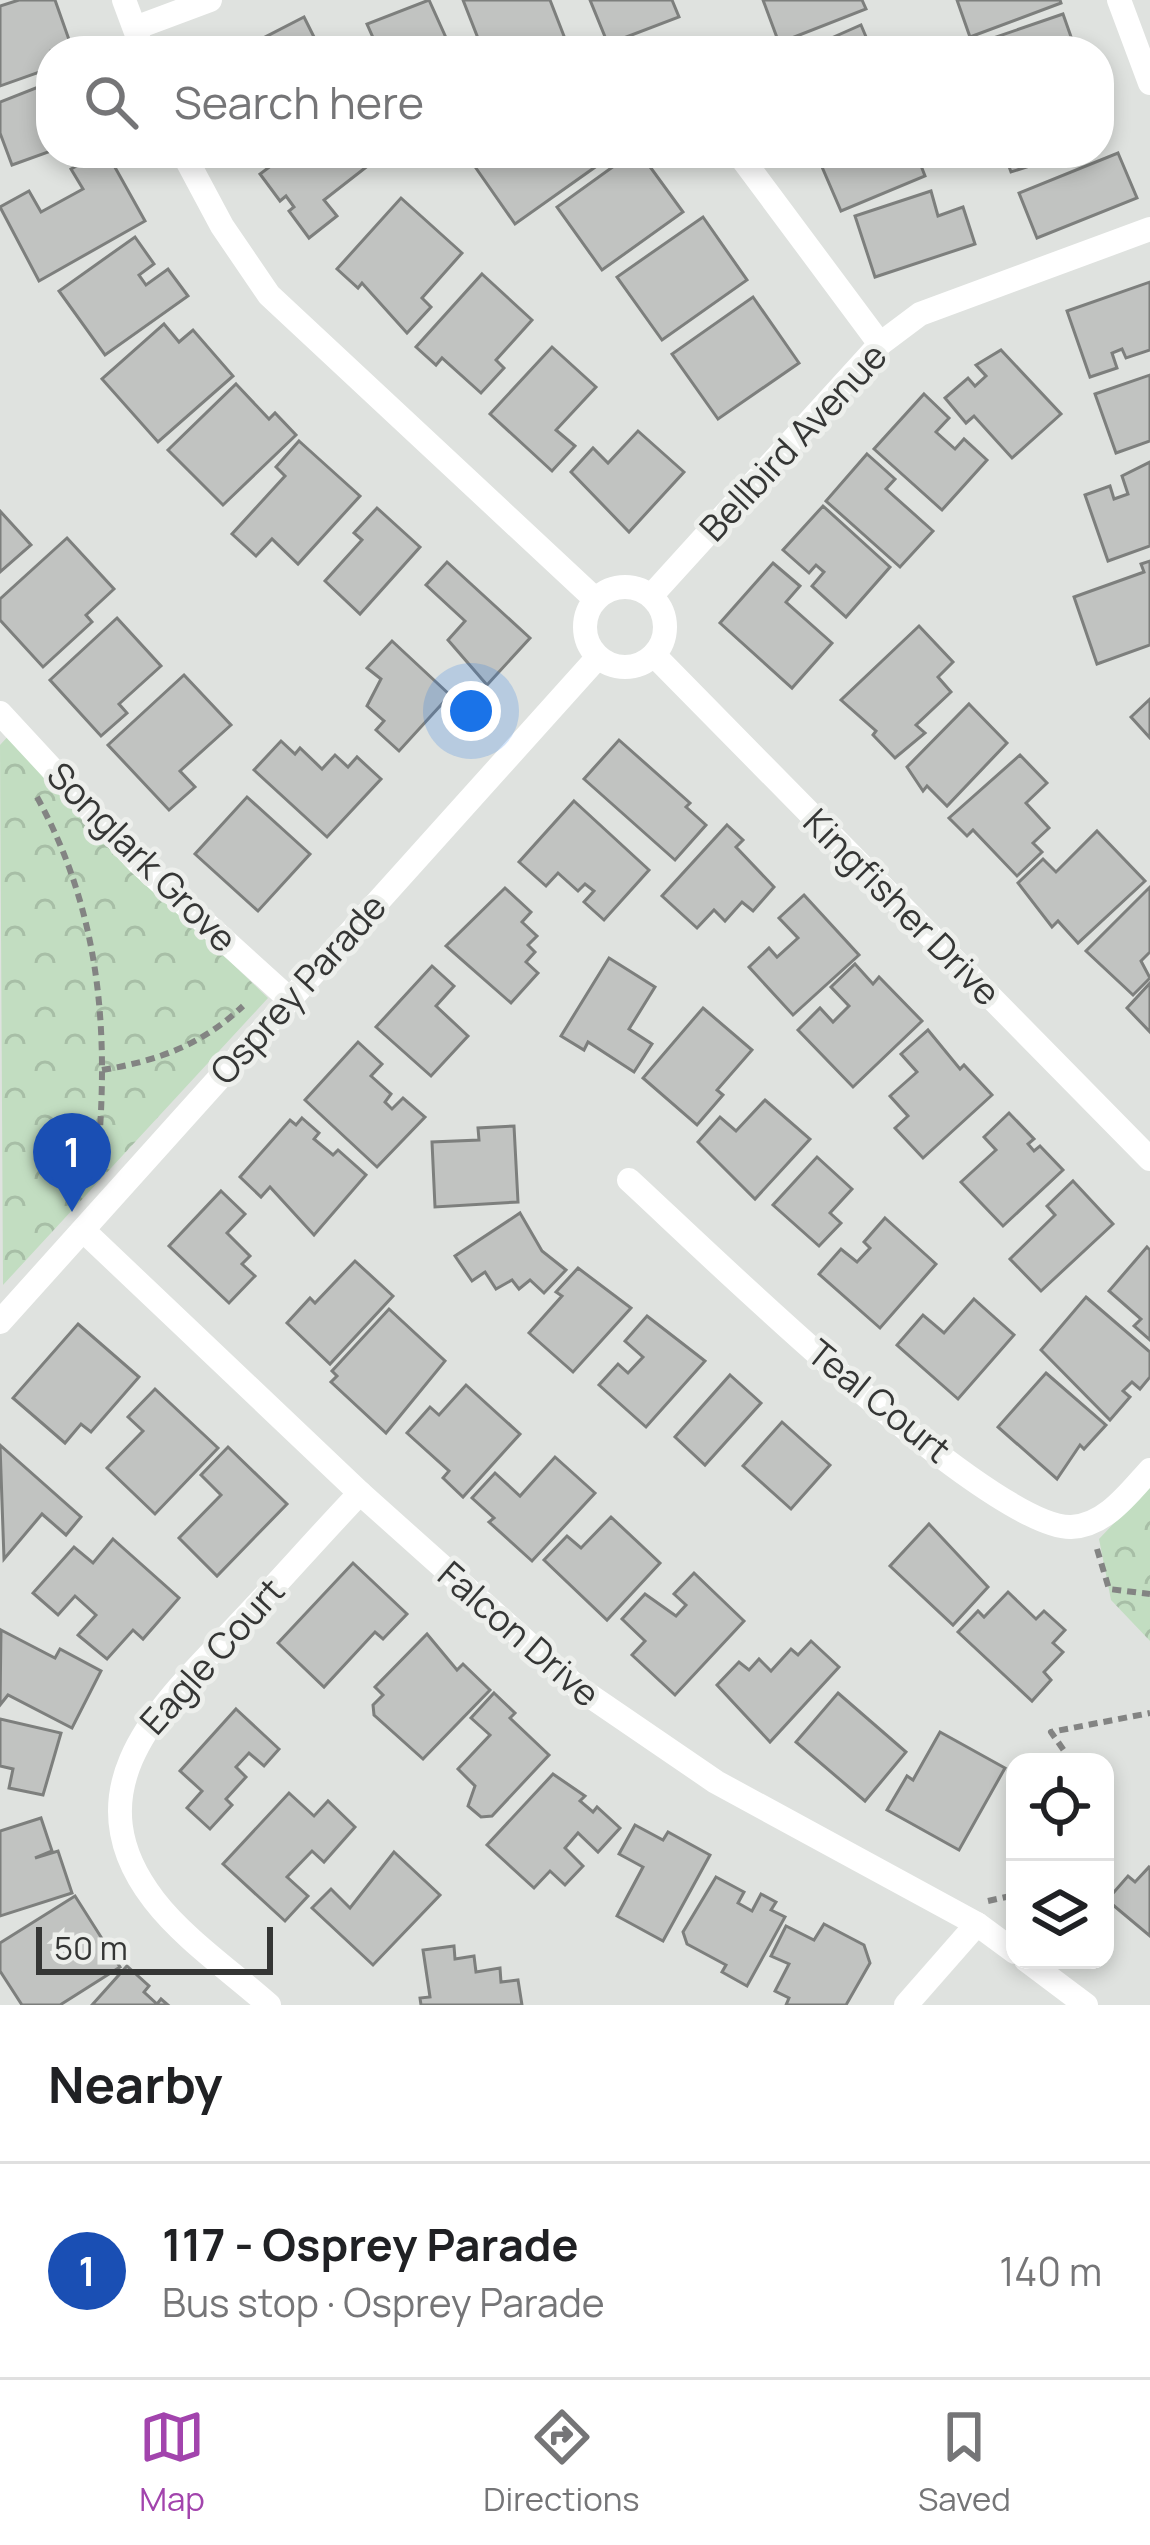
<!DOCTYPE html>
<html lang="en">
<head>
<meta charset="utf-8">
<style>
	:root { --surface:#fff; --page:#f6f6f6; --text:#202124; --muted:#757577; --line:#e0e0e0; --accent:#a244ad }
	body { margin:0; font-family:Manrope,sans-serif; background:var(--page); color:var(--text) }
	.controls { position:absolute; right:36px; bottom:36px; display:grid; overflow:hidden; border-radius:24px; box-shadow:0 6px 18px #0003 }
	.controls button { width:108px; height:108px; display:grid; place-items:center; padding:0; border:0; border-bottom:3px solid var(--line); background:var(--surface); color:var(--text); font:60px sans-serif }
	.scale { position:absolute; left:36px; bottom:30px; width:237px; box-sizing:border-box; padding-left:12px; border:6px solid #353635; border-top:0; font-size:33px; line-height:42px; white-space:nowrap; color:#353635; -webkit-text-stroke:9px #edefec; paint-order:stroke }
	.you { position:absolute; left:471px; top:711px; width:42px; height:42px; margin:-30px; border:9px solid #fff; border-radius:50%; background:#1a73e8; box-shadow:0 0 0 18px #1a73e833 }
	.badge { display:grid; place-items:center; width:78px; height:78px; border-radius:50%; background:var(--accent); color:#fff; font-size:39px; font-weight:700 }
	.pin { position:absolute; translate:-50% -99px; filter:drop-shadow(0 3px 6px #0008) }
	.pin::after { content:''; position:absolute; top:63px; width:42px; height:36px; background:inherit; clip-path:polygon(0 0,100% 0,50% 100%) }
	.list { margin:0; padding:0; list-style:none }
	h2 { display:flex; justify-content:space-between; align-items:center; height:156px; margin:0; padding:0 48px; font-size:51px }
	h2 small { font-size:39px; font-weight:400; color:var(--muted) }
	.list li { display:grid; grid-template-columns:78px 1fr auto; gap:36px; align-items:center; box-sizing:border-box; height:216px; padding:0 48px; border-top:3px solid var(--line) }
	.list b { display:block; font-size:45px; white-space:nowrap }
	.list p { margin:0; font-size:39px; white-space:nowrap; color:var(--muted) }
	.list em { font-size:39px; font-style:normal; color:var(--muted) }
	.icon { flex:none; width:66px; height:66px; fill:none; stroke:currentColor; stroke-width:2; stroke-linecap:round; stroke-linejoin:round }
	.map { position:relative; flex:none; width:1150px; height:2005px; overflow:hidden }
	.search { position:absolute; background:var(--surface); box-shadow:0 6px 18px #0003; left:36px; right:36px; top:36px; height:132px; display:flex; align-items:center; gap:30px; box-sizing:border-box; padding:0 42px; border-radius:48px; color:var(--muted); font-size:45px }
	.sheet { height:372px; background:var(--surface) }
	nav { display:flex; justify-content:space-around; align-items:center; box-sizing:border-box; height:168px; border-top:3px solid var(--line); background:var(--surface); font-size:33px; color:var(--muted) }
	nav a { display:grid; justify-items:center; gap:6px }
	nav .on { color:var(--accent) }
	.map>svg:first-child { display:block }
</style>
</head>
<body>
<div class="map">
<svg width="1150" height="2005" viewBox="0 0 1150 2005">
	<defs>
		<pattern id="park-crowns" width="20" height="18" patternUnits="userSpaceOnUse" patternTransform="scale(3)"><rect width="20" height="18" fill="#c2ddc1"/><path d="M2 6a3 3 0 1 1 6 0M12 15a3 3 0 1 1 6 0" fill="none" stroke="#a7bea6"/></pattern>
	</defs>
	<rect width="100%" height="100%" fill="#dfe2df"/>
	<g fill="url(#park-crowns)">
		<path d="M12,732L135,870L268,998L3,1285L0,745Z"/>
		<path d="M1150,1485V1641L1111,1600L1099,1539Z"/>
	</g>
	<g fill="#c1c3c1" stroke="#7d7f7d" stroke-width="3">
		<path d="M19,0H55L73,51H51V68L0,86V6Z"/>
		<path d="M429,0L452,51H379L367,24Z"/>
		<path d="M463,0H550L569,49L483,51Z"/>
		<path d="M590,0H672L679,17L608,44Z"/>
		<path d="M763,0H862L866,9L779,43Z"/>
		<path d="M957,0H1060L1061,3L970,37Z"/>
		<path d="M1063,14L1076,51H968L967,47Z"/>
		<path d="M304,17L321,51H238Z"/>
		<path d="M861,25L872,51H802Z"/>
		<path d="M51,82V151L12,165L0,133V102Z"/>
		<path d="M101,153H107L145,221L39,281L0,207L29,191L41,212L83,189L71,169Z"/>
		<path d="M288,153H367L374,161L324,200L337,216L309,238L289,211L294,207L286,196L280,201L260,174Z"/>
		<path d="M483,153H590L598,165L515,224L471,161Z"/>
		<path d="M632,153H640L683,212L602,270L557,207Z"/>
		<path d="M816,153H916L925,176L841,211Z"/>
		<path d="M1004,153H1070L1011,172Z"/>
		<path d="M1118,153L1137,198L1037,238L1019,193Z"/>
		<path d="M931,191L938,216L963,207L975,244L875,277L855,216Z"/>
		<path d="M401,198L462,253L422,298L431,307L407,333L362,283L358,288L337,269Z"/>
		<path d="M703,217L747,280L662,340L617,277Z"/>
		<path d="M135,237L154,264L139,275L146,285L168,269L188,296L105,355L59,291Z"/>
		<path d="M482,274L532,320L496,360L504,368L481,393L442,358L436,365L416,347Z"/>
		<path d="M1150,282V350L1126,358L1122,349L1112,353L1117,368L1090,377L1067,311Z"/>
		<path d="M753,297L799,363L718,419L672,354Z"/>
		<path d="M164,324L179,342L193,330L233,376L158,442L102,379Z"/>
		<path d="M552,347L596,387L556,430L575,446L552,471L490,414Z"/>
		<path d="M1001,350L1061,414L1012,458L974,416L966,423L945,398L968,378L975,386L986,376L976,365Z"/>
		<path d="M1150,375V441L1116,453L1095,394Z"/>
		<path d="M236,384L269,419L275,413L296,435L223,505L168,450Z"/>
		<path d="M924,394L949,418L936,432L955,449L964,439L987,460L942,510L874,449Z"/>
		<path d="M638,431L684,472L629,532L571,472L593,448L608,463Z"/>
		<path d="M299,441L360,496L298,564L272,539L256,556L232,534L285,476L276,467Z"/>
		<path d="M867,454L895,479L886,489L933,531L900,567L826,501Z"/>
		<path d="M1150,462V546L1108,561L1085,495L1110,486L1114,499L1128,494L1122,476Z"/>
		<path d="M823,506L890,567L846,617L812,586L824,572L816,565L809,573L783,550Z"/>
		<path d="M377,508L420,547L360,614L325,581L362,540L354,533Z"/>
		<path d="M0,511L31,545L0,572Z"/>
		<path d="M67,538L114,589L86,615L92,622L43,667L0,620V599Z"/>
		<path d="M1150,561V645L1097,664L1074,597L1144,572L1141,564Z"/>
		<path d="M447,562L530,638L487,685L448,640L465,621L426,585Z"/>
		<path d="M773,563L800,586L786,602L832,643L792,688L720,623Z"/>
		<path d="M117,618L161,666L119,704L127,713L101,736L50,680Z"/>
		<path d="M919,626L953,662L938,677L951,692L916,725L925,733L895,758L873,735L876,731L841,700Z"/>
		<path d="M392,641L450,695L399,751L376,730L384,721L367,706L381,679L367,668Z"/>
		<path d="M184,675L231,725L180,771L195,787L169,810L108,745Z"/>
		<path d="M1150,699V738L1131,717Z"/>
		<path d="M969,704L1007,743L947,806L927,786L923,791L907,767Z"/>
		<path d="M619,740L690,803L686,807L706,825L675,860L584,779Z"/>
		<path d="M281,741L295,754L300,748L322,769L335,755L348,767L357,757L381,779L327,837L254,770Z"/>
		<path d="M1020,755L1047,783L1026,803L1049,828L1033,843L1042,852L1017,876L973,830L967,836L949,818Z"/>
		<path d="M247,797L310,854L258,911L195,854Z"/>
		<path d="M574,801L649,870L604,920L584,902L594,891L585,884L578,891L558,873L546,886L519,862Z"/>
		<path d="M727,825L743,840L736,847L774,887L753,911L742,902L725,921L714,910L697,928L662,896Z"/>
		<path d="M1097,831L1145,881L1078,943L1058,921L1052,927L1018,883L1043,859L1056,872Z"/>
		<path d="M1150,887V952L1141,961L1150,978L1133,995L1086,951Z"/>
		<path d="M505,888L531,912L522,922L537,936L528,945L535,952L526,962L538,973L511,1003L446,946Z"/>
		<path d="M804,895L859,955L793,1015L749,967L769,948L777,957L798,938L779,918Z"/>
		<path d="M609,958L655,987L629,1029L652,1044L634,1072L588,1042L584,1050L561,1036Z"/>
		<path d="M855,964L873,984L879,977L922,1021L853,1087L798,1030L820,1008L833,1022L849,1006L831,987Z"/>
		<path d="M432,966L454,986L436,1006L468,1036L431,1076L376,1027Z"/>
		<path d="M1150,983V1032L1127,1008Z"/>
		<path d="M703,1008L752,1050L717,1090L723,1095L697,1125L643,1078Z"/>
		<path d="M928,1030L960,1069L964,1065L992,1095L923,1158L895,1128L908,1116L890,1096L917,1072L901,1054Z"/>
		<path d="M358,1042L382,1064L371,1076L391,1094L385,1102L392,1109L403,1098L425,1117L377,1167L305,1100Z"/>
		<path d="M765,1100L810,1139L755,1199L698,1142L720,1117L736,1131Z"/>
		<path d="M1009,1113L1034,1139L1028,1144L1034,1151L1040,1146L1063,1170L1003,1226L961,1182L996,1150L984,1137Z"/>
		<path d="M302,1118L319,1133L314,1139L333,1155L338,1150L366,1175L314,1235L270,1187L261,1197L240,1177L290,1120L296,1125Z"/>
		<path d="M514,1126L518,1202L435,1207L432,1142L479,1140L478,1128Z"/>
		<path d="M817,1157L852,1189L830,1213L841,1223L819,1246L773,1205Z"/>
		<path d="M1073,1181L1113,1224L1041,1291L1010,1259L1055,1215L1047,1206Z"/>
		<path d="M221,1191L245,1214L227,1233L250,1256L242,1264L255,1276L229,1303L169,1246Z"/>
		<path d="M520,1213L542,1251L566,1270L544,1293L530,1280L519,1289L512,1280L496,1289L485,1272L472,1281L455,1256Z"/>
		<path d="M885,1218L936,1264L880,1328L819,1274L841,1249L857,1262L870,1248L864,1242Z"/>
		<path d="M1147,1247L1150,1250V1340L1134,1326L1141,1319L1109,1291Z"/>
		<path d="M355,1261L393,1296L330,1364L287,1323L310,1298L315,1303Z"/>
		<path d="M578,1268L631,1308L573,1372L529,1333L562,1296L556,1292Z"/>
		<path d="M1086,1297L1150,1352V1377L1140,1389L1132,1382L1123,1391L1130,1397L1110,1420L1041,1350Z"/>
		<path d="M974,1299L1014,1335L958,1399L897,1345L923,1315L944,1333Z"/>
		<path d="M389,1309L445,1361L386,1433L331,1382L337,1376L332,1371Z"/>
		<path d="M647,1316L705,1361L646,1427L599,1385L618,1364L628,1373L643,1357L625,1341Z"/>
		<path d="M78,1324L139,1377L91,1432L81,1424L65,1443L13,1398Z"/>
		<path d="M1046,1373L1106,1425L1084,1449L1080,1445L1057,1479L998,1427Z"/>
		<path d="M730,1375L761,1403L705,1465L675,1437Z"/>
		<path d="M466,1385L520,1434L463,1497L443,1478L449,1471L407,1433L430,1407L439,1415Z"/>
		<path d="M155,1389L218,1448L155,1514L107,1468L143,1431L128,1417Z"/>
		<path d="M782,1422L830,1465L791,1509L743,1466Z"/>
		<path d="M0,1445L81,1517L66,1535L42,1514L4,1559Z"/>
		<path d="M228,1447L287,1504L217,1576L179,1538L221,1495L201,1475Z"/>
		<path d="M555,1457L595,1493L532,1561L489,1522L494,1518L472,1498L495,1473L520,1496Z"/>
		<path d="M611,1517L660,1563L607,1620L544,1560L567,1536L581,1548Z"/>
		<path d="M929,1524L988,1587L953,1625L890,1566Z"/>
		<path d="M113,1539L179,1598L143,1639L133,1630L107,1659L78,1635L96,1615L75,1596L58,1615L33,1593L74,1547L93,1563Z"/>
		<path d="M353,1563L407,1614L383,1639L375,1632L324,1687L278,1643Z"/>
		<path d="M694,1573L744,1621L675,1695L632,1655L645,1641L622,1619L645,1594L676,1616L686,1605L674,1594Z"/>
		<path d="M1008,1592L1036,1619L1044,1611L1065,1630L1053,1643L1063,1652L1044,1672L1051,1680L1032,1701L958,1632L978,1611L984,1617Z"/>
		<path d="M1,1630L55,1658L60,1649L101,1671L72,1728L8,1695L0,1705Z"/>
		<path d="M427,1634L457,1670L463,1664L490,1690L423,1759L374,1715L373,1705L383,1695L375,1687Z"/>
		<path d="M811,1641L839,1667L770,1742L717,1685L739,1662L749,1670L759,1659L771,1671L791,1649L798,1655Z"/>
		<path d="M494,1693L515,1713L510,1718L549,1755L492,1816L481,1817L468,1806L475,1786L458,1769L490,1735L471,1718Z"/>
		<path d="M838,1693L906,1752L865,1801L796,1742Z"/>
		<path d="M236,1709L279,1749L264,1766L249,1753L236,1767L246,1777L226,1799L232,1805L210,1829L187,1808L202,1791L180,1771Z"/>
		<path d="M0,1719L61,1733L43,1795L9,1788L13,1769L0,1766Z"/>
		<path d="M940,1732L1005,1768L959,1850L887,1810L907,1776L913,1780Z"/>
		<path d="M553,1774L585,1796L580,1801L593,1812L597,1807L620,1828L598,1852L578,1833L565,1848L583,1866L565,1885L550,1871L534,1888L487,1845Z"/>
		<path d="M289,1793L314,1816L328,1801L355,1827L324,1862L312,1851L287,1877L308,1896L285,1921L223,1864Z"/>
		<path d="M41,1818L52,1851L35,1858L58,1851L72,1893L0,1916V1831Z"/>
		<path d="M635,1825L663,1840L668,1832L710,1855L663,1941L617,1916L643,1867L619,1854Z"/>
		<path d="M394,1852L440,1895L373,1965L312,1908L331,1889L350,1908Z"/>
		<path d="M1149,1867L1150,1868V1936L1107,1900L1128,1876L1135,1882Z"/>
		<path d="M716,1877L744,1892L738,1903L752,1911L761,1894L776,1902L771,1910L785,1917L747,1986L722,1972L726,1965L687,1944L683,1932Z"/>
		<path d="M75,1896L120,1967L60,2005H22L0,1971V1943Z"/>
		<path d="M824,1924L864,1945L870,1963L846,2005H786L789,1998L775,1991L789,1964L771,1956L786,1926L814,1940Z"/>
		<path d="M454,1946L455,1959L474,1956L476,1972L500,1968L501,1982L518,1980L522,2005H421L420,1998L430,1997L423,1950Z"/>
		<path d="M127,1966L149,1986L144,1992L157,2004L161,1999L168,2005H92Z"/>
	</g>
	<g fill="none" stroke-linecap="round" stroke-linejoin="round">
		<g stroke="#838483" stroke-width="6" stroke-dasharray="9 6" stroke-linecap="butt">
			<path d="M37,797C100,912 109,1028 98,1156L104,1165"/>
			<path d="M102,1070C157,1061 202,1045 243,1006"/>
			<path d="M1097,1549L1109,1589L1150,1594"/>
			<path d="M1072,1762L1051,1732L1150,1713"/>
			<path d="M1105,1809V1810"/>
			<path d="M1015,1814V1816"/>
			<path d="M988,1901L1015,1895"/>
		</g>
		<g stroke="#fff" stroke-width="24">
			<path d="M124,0L143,51"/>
			<path d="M1119,0L1150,83"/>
			<path d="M135,28L210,0"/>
			<path d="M183,153L222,226L269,295L595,599"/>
			<path d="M738,153L880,344"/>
			<circle cx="625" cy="627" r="40"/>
			<path d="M651,596L880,344L920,314L1150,229"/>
			<path d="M654,655L1150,1159"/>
			<path d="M0,713L138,862L288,998"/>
			<path d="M629,1180C701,1246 989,1529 1071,1527C1105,1526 1129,1493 1150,1470"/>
			<path d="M85,1232L360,1493L577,1687L716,1782L977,1924L1015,1952"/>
			<path d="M0,1322L598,657"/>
			<path d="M1026,1960L1086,2005"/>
			<path d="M269,2005C232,1972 184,1939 154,1900C68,1788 163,1704 236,1627C278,1583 318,1537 360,1493"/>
			<path d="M906,2005L977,1924"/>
		</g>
	</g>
	<g text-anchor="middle" stroke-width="10" stroke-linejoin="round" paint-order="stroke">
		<g font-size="36" fill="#353635" stroke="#edefec">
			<text transform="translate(793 442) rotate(-47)" y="13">Bellbird Avenue</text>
			<text transform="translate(142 857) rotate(45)" y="13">Songlark Grove</text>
			<text transform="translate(902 907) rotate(45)" y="13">Kingfisher Drive</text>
			<text transform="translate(298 989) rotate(-48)" y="13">Osprey Parade</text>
			<text transform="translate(879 1401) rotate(39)" y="13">Teal Court</text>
			<text transform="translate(519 1634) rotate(41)" y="13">Falcon Drive</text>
			<text transform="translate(212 1656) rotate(-48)" y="13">Eagle Court</text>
		</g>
	</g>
</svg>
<div class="controls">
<button><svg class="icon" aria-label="locate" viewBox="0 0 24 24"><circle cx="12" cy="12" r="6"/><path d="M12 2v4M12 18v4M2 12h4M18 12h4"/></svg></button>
<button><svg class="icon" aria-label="layers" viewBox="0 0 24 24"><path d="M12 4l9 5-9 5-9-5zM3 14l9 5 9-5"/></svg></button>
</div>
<div class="scale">50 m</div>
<div class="you"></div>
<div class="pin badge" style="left:72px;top:1212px;background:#1a4fb4">1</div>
<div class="search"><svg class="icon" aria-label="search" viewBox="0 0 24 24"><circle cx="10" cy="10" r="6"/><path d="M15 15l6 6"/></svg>Search here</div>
</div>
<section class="sheet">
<h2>Nearby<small></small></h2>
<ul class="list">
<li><span class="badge" style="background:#1a4fb4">1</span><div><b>117 - Osprey Parade</b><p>Bus stop · Osprey Parade</p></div><em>140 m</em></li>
</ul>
</section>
<nav>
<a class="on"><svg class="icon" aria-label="map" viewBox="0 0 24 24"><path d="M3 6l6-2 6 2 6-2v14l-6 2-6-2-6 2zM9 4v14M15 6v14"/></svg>Map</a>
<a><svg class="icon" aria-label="directions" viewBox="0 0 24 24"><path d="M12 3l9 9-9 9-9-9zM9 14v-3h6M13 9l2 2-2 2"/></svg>Directions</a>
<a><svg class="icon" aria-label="saved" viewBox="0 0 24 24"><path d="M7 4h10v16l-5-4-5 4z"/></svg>Saved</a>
</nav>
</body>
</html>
